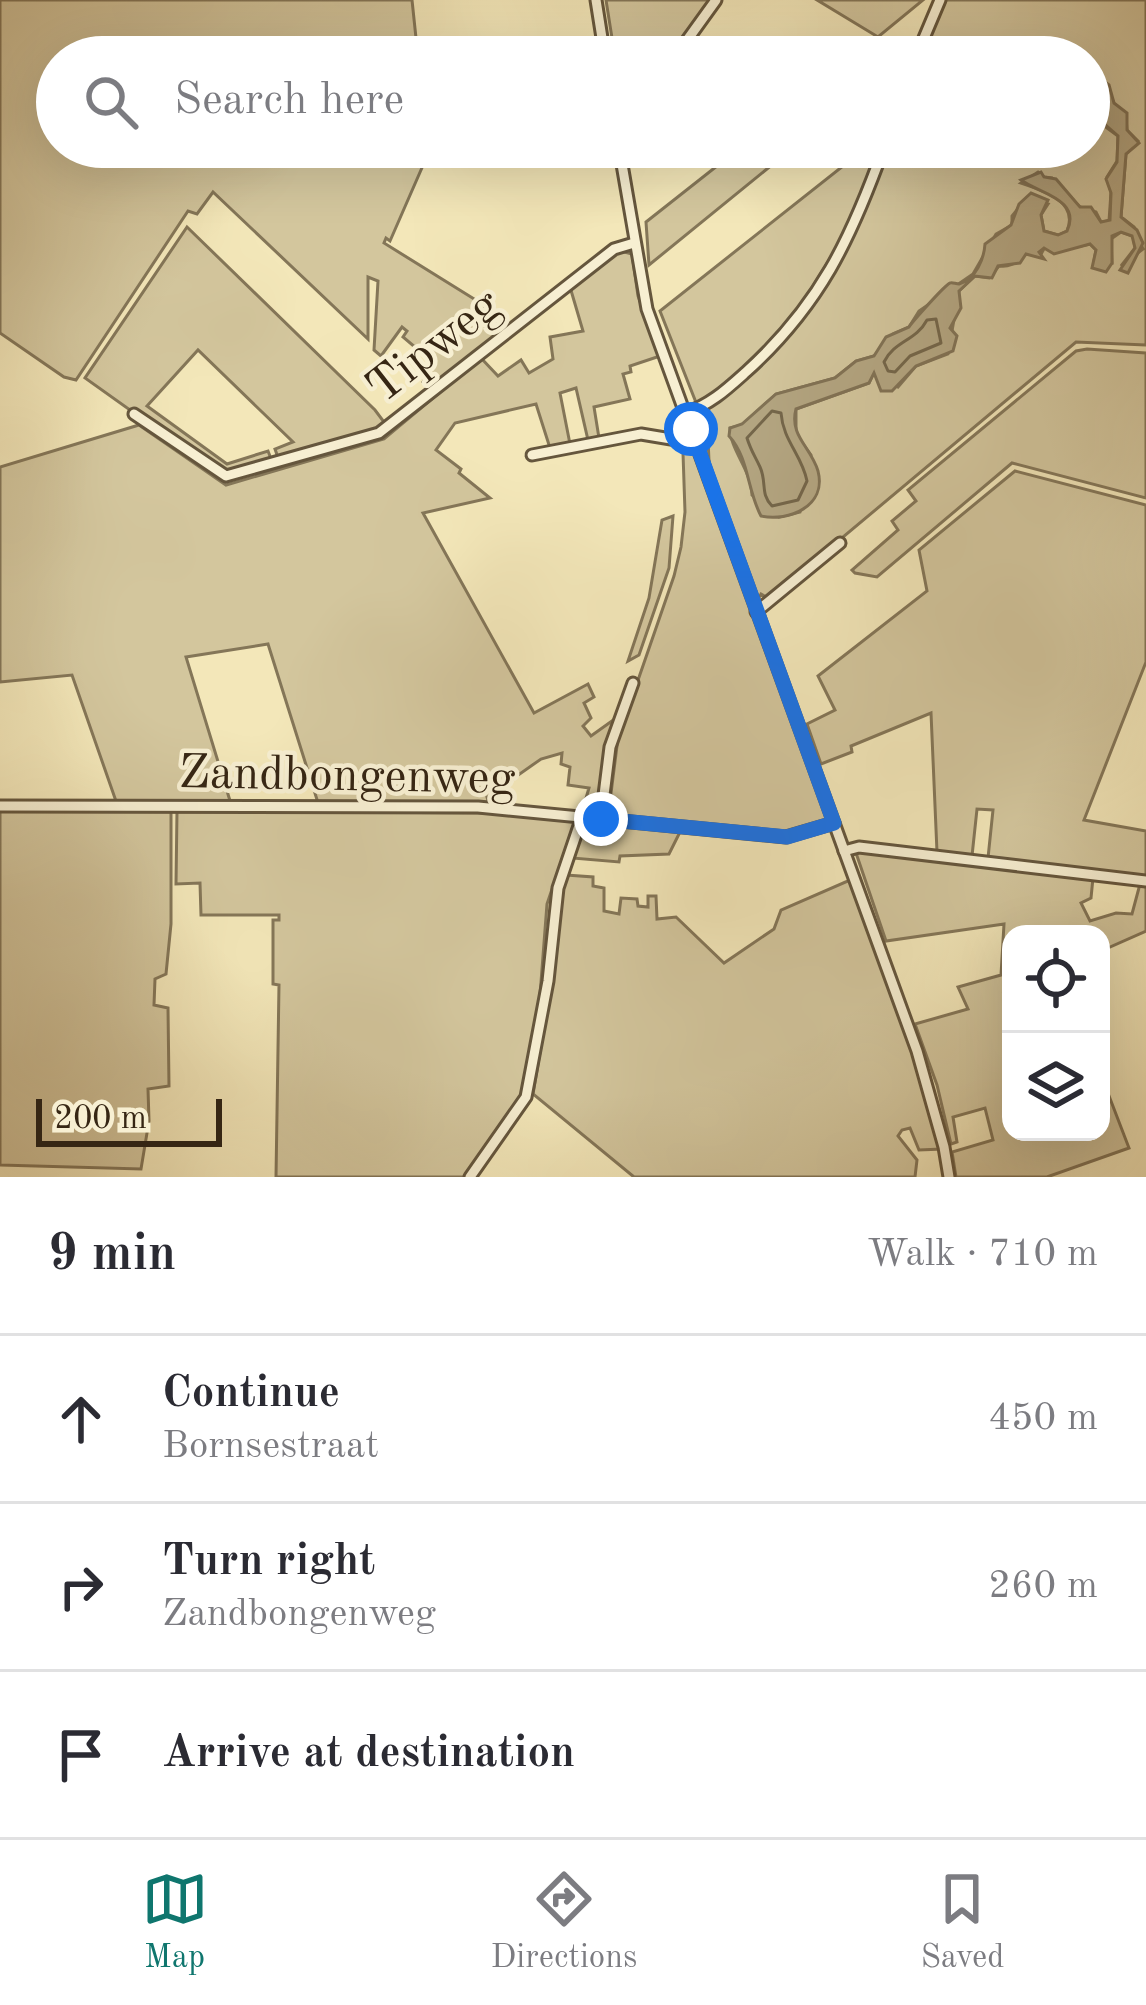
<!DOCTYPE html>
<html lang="en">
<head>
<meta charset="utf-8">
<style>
	:root { --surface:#fff; --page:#f7f7f7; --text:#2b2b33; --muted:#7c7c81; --line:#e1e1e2; --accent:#0f766e }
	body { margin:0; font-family:"Old Standard TT",serif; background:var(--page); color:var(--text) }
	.controls { position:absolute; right:36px; bottom:36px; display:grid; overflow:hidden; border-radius:24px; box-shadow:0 12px 48px #0002 }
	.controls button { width:108px; height:108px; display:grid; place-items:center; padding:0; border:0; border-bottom:3px solid var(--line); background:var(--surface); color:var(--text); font:60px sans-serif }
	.scale { position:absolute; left:36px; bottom:30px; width:186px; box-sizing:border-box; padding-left:12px; border:6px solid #362614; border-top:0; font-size:33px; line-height:42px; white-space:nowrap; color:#362614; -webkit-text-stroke:9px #f7efd2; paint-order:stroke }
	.stop { position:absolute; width:36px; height:36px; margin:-27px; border:9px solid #1a73e8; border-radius:50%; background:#fff }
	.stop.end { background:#1a73e8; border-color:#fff; box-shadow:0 3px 12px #0008 }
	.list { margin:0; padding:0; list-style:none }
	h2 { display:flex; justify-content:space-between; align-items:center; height:156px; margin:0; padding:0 48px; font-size:51px }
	h2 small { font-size:39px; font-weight:400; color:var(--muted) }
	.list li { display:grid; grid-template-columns:78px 1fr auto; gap:36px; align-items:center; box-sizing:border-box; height:168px; padding:0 48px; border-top:3px solid var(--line) }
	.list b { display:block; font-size:45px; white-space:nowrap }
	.list p { margin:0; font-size:39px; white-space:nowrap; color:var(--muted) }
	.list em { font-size:39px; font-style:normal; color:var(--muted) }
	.icon { flex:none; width:66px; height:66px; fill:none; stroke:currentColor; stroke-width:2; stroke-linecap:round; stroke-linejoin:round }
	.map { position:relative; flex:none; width:1146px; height:1177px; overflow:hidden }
	.search { position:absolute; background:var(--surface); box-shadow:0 12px 48px #0002; left:36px; right:36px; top:36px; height:132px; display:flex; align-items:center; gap:30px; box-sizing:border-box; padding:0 42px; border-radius:66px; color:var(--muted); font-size:45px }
	.sheet { height:660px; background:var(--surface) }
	nav { display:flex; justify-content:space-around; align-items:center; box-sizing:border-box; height:168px; border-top:3px solid var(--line); background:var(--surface); font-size:33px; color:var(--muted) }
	nav a { display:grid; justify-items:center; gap:6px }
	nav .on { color:var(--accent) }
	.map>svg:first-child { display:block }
</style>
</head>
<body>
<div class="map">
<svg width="1146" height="1177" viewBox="0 0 1146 1177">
	<rect width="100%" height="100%" fill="#f3e7b9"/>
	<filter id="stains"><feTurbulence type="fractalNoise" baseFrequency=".00167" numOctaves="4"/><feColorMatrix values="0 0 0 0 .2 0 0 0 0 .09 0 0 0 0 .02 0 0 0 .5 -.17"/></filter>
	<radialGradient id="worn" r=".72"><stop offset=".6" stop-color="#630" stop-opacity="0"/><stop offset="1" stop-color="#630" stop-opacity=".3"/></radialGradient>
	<g fill="#d3c69d" stroke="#847658" stroke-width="3" fill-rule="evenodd">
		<path d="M0,0H412L418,57H57V147H431L390,241L386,238L384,243L479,302L472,316L485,308L512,326L433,390L423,382L435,364L403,337L407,331L402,327L381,356L374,350L378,281L368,277V339L213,192L197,214L188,211L76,380L64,377L0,333Z"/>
		<path d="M606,0H713L669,57H615Z"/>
		<path d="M817,0H923L878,37Z"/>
		<path d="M942,0H1146V345L1076,342L769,599L761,594L756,603C738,555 703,485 709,435L702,432L699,411L713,404L795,328L856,229L887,147H1089V57H918ZM1105,84L1114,103L1126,117L1127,130L1138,141L1126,154L1121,217L1134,227L1143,249L1121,266L1135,248L1133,236L1121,232L1111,239L1112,263L1094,261L1096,250L1090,244L1058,251L1045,247L1040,256L1026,253C1016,259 1015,268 999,266L989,278L975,276L959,291L948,354L916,366L898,387L874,372L869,383L796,409V434L811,455L800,512L779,517L752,495C751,469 730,450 730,428L742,425L776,394L835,378L856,361L874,356L893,334L909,327L919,311L973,274L996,234L1012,225V216L1025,200L1048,204L1041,215L1044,231L1058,235L1067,231C1079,202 1045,191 1021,183L1038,172L1044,177L1052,178L1080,207L1096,212L1101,222L1109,221L1111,192L1107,177L1117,161L1118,136L1103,125L1108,101Z"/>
		<path d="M741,147H794L649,265L646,222Z"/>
		<path d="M867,147H879L849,228L790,323L709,400L697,405L660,311Z"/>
		<path d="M187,227L375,410L387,426L280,463L275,449L293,442L198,350L147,406L227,464L268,451L273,464L240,473L217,472L85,378Z"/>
		<path d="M617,250L632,254L638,296L660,356L630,366L631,372L623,374L630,399L594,407L599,438L588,440L576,388L560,393L570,444L550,448L536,404L455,423L436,450L461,469L459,473L490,498L423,513L534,713L588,684L594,697L584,703L591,718L583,726L591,736L619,716L599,816L581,815L589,788L568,785L570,767L561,764L562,753L541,759L487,797L489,804L319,806L268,644L186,657L231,804H117L72,675L0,682V467L139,425L226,485L384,439L481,358L498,376L521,360L529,373L553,359L550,337L583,331L570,287Z"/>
		<path d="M1087,349L1146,353V498L1012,463L877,577L855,573L852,570L898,530L892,521L916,501L908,490L1076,351Z"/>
		<path d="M691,441L828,821L796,836L608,817L618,738L674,576L681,547L685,512L683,453L685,444Z"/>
		<path d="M1015,471L1146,505V662L1084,820L1146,831V878L988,858L993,810L977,809L972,856L937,852L931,713L851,746L852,752L821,764L807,724L835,710L818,676L927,591L919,550Z"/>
		<path d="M673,516L669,568L639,655L628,661L649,598L662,520Z"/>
		<path d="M0,810L171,811V924L166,974L155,979L154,1005L168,1008L169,1086L148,1089L149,1121L141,1169L0,1165Z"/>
		<path d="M177,811L500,813L575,821L547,904L539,1008L522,1097L464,1177H276L279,985L273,984V920H279V915H201L200,883L176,884Z"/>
		<path d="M585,822L680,832L669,854L620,856L619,862L572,858Z"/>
		<path d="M855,850L1093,878L1091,898L1081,903L1090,921L1116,913L1132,914L1140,884L1146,885V931L1101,951V934H1011V990L1004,993L1011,1004V1132H1101V1075L1129,1148L1047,1177H956L952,1152L993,1140L985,1108L953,1117L957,1142L951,1144L937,1085L915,1024L968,1009L958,987L1001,975L1004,924L886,941Z"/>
		<path d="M566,875L593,877V886L604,888V911L619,914L621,898L637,899L638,906L648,907V896H656L657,919L676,917L724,963L774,929L781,910L850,880L914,1053L942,1149L919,1150L910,1128L902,1130L898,1136L917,1160L915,1177H634L533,1094L554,969L559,905Z"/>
	</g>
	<path fill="#b3a581" stroke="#817255" stroke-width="3" d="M1097,76L1109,85L1114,103L1127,113V130L1139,143L1126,154L1121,217L1137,230L1143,243L1128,273L1120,270L1135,248L1132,236L1121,232L1112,236V263L1106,272L1092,268L1096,250L1090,244L1054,254L1044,248L1039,252L1044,259L1026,254L1020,263L998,266L992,278L975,276L959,291L961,308L950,328L957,336L953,351L916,366L892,391H881L874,373L869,383L796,409C789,436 811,447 818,471C827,506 789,522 761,516C747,490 749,458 729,436L730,428L742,424L776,394L835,378L856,361L874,356L886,337L909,327C912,322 945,285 950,283C952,282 956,284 959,284C976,279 984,259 985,244L1011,225L1019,204L1031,193L1048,200L1041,215L1044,231L1058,235L1067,231C1082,199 1038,193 1021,180L1041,172L1044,177L1056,179L1080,207H1091L1101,222L1110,220L1111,193L1106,179L1117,162L1118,136L1101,121C1109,104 1111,90 1097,76Z"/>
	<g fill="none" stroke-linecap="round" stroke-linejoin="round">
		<g stroke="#74664a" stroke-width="3">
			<path d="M936,319L941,343L910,356L895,372L888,371L884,362C894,341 916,341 927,320Z"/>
			<path d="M772,411L781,413C783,441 802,455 807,481L798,500L772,506C760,494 767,482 760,467C755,456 751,451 747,438Z"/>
		</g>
		<g stroke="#65563d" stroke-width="15">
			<g id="minor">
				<path d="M596,0L605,57"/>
				<path d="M675,57L716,0"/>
				<path d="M916,57L940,0"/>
				<path d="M619,147L647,309L917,1051L944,1147L949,1177"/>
				<path d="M685,413C710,405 727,389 746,372C820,305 851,239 884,147"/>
				<path d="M134,414L226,476L379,433L614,249L634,243"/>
				<path d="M532,455L641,434L683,441L693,435"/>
				<path d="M756,612L840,543"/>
				<path d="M0,806L478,807L786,837L834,823"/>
				<path d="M601,819L610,747L633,683"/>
				<path d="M844,851L859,847L1146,881"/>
				<path d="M470,1177L526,1097L548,981L558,888L582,817"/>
			</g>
		</g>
		<use href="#minor" stroke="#f7efd2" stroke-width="9"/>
	</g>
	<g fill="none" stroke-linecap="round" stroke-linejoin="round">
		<path stroke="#1a73e8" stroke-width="15" d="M601,819L787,837L834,823L691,429"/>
	</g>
	<g text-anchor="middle" stroke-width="9" stroke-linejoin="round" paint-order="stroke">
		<g font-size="48" fill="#362614" stroke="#f7efd2">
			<text transform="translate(432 344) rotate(-38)" y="17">Tipweg</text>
			<text transform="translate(347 773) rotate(1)" y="17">Zandbongenweg</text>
		</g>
	</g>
	<rect width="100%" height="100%" filter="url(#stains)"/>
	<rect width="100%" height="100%" fill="url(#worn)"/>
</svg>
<div class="controls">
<button><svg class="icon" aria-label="locate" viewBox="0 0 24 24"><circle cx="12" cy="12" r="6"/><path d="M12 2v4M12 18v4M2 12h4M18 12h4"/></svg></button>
<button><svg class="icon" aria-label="layers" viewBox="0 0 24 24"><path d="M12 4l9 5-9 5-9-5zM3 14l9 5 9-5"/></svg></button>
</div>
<div class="scale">200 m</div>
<div class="stop" style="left:691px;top:429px"></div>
<div class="stop end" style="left:601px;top:819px"></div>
<div class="search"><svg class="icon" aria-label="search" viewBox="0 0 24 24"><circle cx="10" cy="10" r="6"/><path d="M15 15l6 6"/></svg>Search here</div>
</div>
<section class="sheet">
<h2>9 min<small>Walk · 710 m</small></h2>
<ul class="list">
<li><svg class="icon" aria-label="ahead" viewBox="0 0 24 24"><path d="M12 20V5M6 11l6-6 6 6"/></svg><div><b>Continue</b><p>Bornsestraat</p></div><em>450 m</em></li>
<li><svg class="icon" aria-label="right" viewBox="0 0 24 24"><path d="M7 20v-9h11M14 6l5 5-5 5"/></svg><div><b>Turn right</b><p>Zandbongenweg</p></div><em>260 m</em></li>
<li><svg class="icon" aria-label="arrive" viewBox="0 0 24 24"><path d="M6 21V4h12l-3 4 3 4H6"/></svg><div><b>Arrive at destination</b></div></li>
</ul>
</section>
<nav>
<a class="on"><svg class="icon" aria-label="map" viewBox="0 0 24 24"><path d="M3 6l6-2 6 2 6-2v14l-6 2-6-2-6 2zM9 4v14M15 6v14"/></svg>Map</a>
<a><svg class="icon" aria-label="directions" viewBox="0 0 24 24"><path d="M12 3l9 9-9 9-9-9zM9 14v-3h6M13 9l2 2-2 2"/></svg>Directions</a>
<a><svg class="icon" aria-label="saved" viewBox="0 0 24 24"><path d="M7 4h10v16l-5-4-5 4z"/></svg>Saved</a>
</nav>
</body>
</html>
